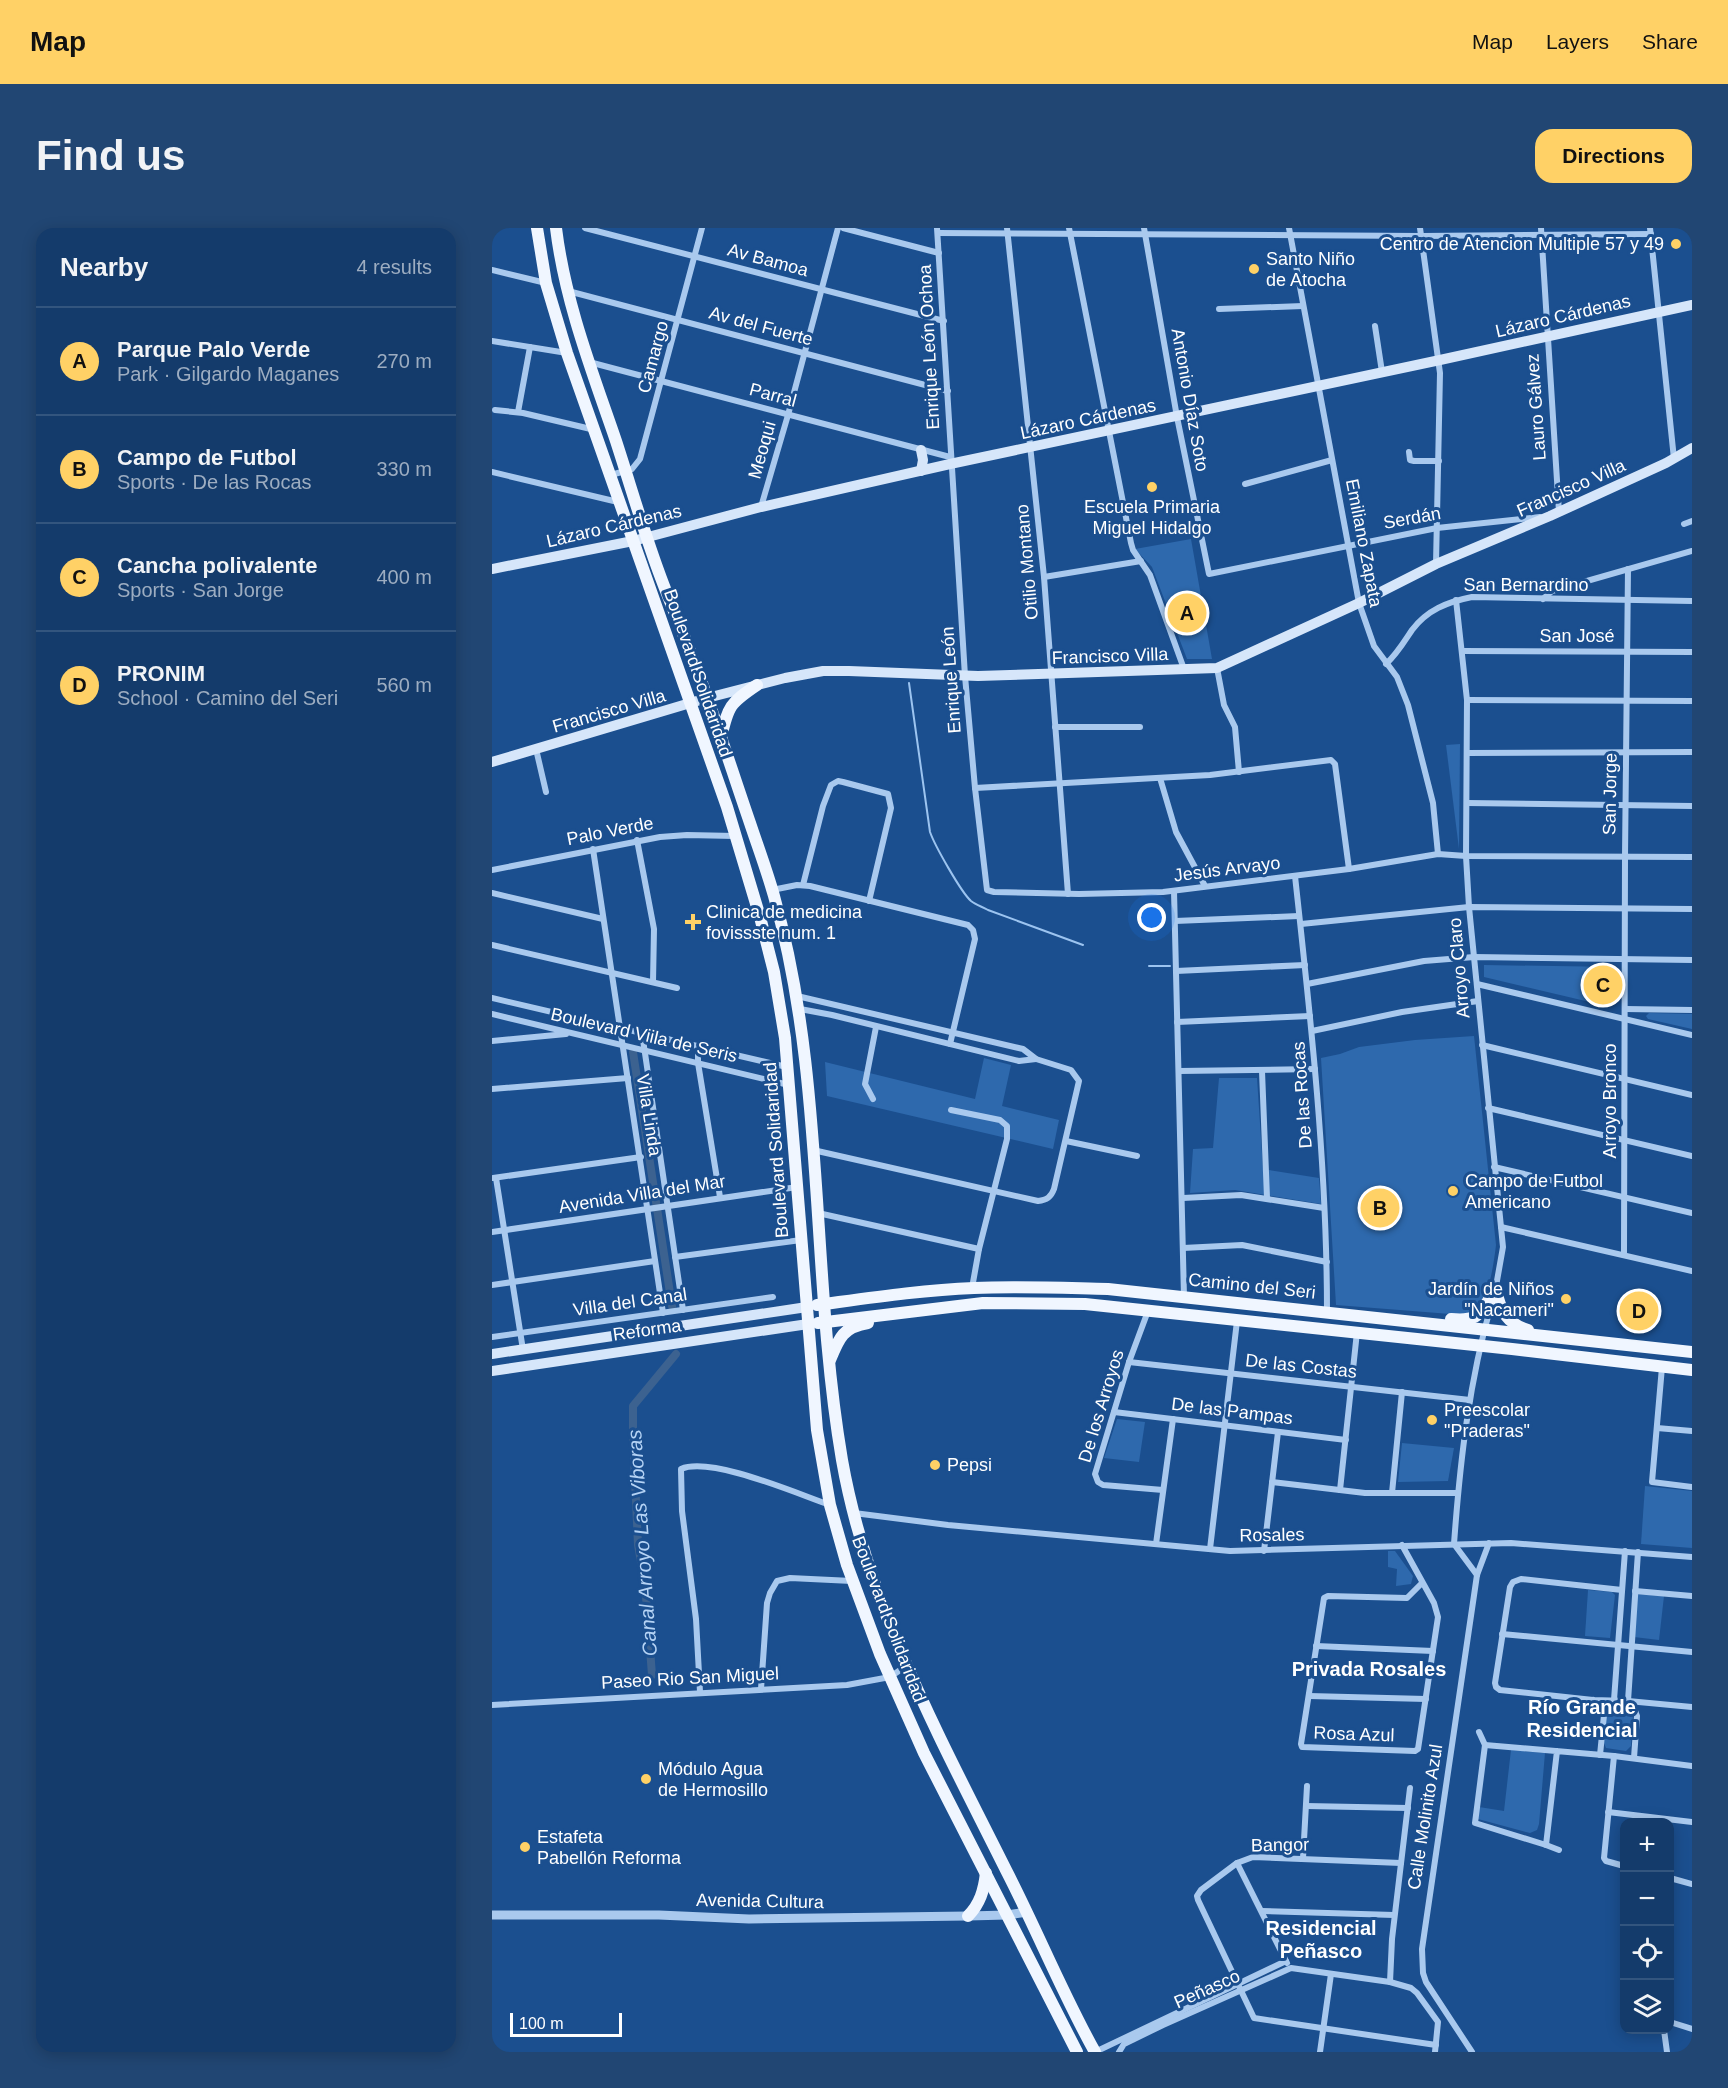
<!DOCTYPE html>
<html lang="en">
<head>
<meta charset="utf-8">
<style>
	:root { --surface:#143b6b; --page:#214673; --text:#f1f3f6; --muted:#9dadc1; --line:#33557e; --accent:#ffd166 }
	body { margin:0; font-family:Arial,sans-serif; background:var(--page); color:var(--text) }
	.controls { position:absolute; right:18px; bottom:18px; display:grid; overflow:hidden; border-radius:12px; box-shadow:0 3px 15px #0003 }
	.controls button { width:54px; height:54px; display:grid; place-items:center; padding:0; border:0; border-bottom:2px solid var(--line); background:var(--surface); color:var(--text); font:30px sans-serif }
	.scale { position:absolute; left:18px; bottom:15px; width:112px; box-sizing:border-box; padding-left:6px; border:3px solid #fff; border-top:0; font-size:16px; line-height:21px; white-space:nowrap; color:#fff; -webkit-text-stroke:4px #1b4f8f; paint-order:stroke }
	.you { position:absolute; left:660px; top:690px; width:21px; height:21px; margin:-15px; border:4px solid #fff; border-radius:50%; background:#1a73e8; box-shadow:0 0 0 9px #1a73e833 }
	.badge { display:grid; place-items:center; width:39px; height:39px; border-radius:50%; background:var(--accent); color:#111; font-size:20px; font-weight:700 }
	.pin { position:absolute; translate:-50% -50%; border:3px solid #fff; box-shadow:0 2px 6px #0006 }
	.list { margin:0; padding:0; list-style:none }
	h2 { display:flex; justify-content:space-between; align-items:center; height:78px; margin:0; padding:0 24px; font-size:26px }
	h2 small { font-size:20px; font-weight:400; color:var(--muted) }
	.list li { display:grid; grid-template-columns:39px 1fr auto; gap:18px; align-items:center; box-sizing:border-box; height:108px; padding:0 24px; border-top:2px solid var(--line) }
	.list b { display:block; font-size:22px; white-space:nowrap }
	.list p { margin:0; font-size:20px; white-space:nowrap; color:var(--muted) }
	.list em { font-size:20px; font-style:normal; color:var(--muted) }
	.icon { flex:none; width:33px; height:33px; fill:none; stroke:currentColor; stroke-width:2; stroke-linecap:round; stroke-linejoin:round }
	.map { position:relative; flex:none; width:1200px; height:1824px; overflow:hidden; border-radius:18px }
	header { display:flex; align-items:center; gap:36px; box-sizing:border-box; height:84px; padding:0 30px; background:var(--accent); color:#111 }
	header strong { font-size:28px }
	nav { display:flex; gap:33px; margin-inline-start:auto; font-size:21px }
	.intro { display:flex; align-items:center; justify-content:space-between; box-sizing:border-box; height:144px; padding:0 36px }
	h1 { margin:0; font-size:42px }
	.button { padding:15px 27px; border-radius:18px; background:var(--accent); color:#111; font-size:21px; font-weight:700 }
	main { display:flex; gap:36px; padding:0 36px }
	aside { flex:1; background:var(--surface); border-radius:18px; box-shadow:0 3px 15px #0003 }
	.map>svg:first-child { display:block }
</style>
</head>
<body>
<header>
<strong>Map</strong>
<nav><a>Map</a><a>Layers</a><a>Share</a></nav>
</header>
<div class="intro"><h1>Find us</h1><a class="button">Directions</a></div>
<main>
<aside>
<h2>Nearby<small>4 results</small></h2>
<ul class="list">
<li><span class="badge">A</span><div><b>Parque Palo Verde</b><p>Park · Gilgardo Maganes</p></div><em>270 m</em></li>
<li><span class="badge">B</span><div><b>Campo de Futbol</b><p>Sports · De las Rocas</p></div><em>330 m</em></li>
<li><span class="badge">C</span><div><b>Cancha polivalente</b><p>Sports · San Jorge</p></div><em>400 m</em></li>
<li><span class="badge">D</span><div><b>PRONIM</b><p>School · Camino del Seri</p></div><em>560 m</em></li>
</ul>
</aside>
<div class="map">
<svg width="1200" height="1824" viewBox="0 0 1200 1824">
	<rect width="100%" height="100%" fill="#1b4f8f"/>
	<g fill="#2e69ad">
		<path d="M699,311L720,431H695L660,339L643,321Z"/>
		<path d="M968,516L967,621L954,517Z"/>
		<path d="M992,737L1123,739L1122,775H1102L992,749Z"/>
		<path d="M1157,785L1200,786V801L1156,791L1154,788Z"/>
		<path d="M982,808L1004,1017C1002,1034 997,1070 985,1081C982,1084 975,1086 971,1087L844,1077L829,830L848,826L867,819L923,812Z"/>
		<path d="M492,830L519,837L510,878L567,892L561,921L335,868L333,834L483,871Z"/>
		<path d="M727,850H765L771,941L827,950L829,976L743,962L698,965L701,921L721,920Z"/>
		<path d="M625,1191L653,1194L647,1234L612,1230Z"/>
		<path d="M910,1215L962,1220L956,1253L906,1254Z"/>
		<path d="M1153,1258L1200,1263V1320L1149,1316Z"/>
		<path d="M896,1323H903L921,1348L919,1356L904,1358L905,1341L896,1339Z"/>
		<path d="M1096,1362L1120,1364L1123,1367L1118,1410L1093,1408Z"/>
		<path d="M1145,1366L1172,1368L1167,1412L1142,1409Z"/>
		<path d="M1120,1480L1136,1481L1141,1487L1139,1518L1134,1523L1114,1520L1112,1515L1114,1485Z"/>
		<path d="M1019,1522L1053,1525L1047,1596L1045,1602L1038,1605L986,1591L987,1579L1012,1583Z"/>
	</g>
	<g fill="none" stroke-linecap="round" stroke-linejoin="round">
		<g stroke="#9cc4f0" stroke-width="2">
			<path d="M417,455L438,604C443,618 469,664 479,673C484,677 491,679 496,682L591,717"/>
			<path d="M657,738H678"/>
		</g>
		<g stroke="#3c6290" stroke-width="8">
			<path d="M141,824L180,1078"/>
			<path d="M160,1447L153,1356L146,1317L141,1206V1178L184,1126"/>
		</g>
		<g stroke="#a9c9ee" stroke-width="6">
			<path d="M93,0L452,93"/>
			<path d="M351,0L447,25"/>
			<path d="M445,0L473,448L483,560L495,662L502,664L587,666L671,664L857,641L946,626L974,628L1200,629"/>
			<path d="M515,0L552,349L576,666"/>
			<path d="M577,0L639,315L641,322L658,347L692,441"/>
			<path d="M652,0L685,189L717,346L945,300L1048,289"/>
			<path d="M797,0L867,375L882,418L905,449L916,477L941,575L946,626"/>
			<path d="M928,0L948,145L944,336"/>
			<path d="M1049,0L1067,284"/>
			<path d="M1158,0L1182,231"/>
			<path d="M446,5L930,8L1159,6"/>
			<path d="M0,42L54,55"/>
			<path d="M76,63L456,163"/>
			<path d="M727,81L811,78"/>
			<path d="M883,98L890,144"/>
			<path d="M0,113L75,125"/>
			<path d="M97,134L458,229"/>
			<path d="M3,182L31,185L103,202"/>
			<path d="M26,184L38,119"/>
			<path d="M917,224L918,232L922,233H947"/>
			<path d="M0,244L126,274"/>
			<path d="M119,247L140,241L148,231L210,0"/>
			<path d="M753,256L840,232"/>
			<path d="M269,279L296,187L346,0"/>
			<path d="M1192,296L1200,293"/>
			<path d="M552,349L649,333"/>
			<path d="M1051,371L1060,363L1200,323"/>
			<path d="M964,372L975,472L974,628L977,679L1011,1019L1003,1064"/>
			<path d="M970,423L1200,424"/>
			<path d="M894,436C905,426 912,414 920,402C935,382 955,374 980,369L1200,373"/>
			<path d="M725,440L732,477L743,499L747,544"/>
			<path d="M975,472L1200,473"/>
			<path d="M563,499H648"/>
			<path d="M44,521L54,564"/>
			<path d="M975,525L1200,524"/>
			<path d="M668,550L684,604L713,658"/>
			<path d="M483,560L718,547L839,532L843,536L857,641"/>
			<path d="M975,575L1200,578"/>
			<path d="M145,612L162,701L161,754"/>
			<path d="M101,621L171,1085"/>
			<path d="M0,642L168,609L195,607L243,608"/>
			<path d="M803,648C819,793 835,938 835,1084"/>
			<path d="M311,657L331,578L339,557L346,553L351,554L396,566L399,580L377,673"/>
			<path d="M280,662L305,657L318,658L476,697L481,702L483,711L458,816"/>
			<path d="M682,663L692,1069"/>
			<path d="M0,665L111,691"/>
			<path d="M683,693L807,688"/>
			<path d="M809,696L977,679L1200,681"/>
			<path d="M0,717L185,760"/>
			<path d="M684,743L813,737"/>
			<path d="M815,756L932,733L982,729L1200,732"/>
			<path d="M985,756L1200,807"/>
			<path d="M305,768L531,821L544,831L579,842L587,853L562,961C559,969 555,972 546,973L321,922"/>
			<path d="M0,770L295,839"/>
			<path d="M308,781L340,787L527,833L544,831"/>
			<path d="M1133,781L1200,782"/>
			<path d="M0,786L297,857"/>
			<path d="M685,794L818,788"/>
			<path d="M820,803L910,784L986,773"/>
			<path d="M150,805L191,1082"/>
			<path d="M0,813L74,806"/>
			<path d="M990,817L1200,867"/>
			<path d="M206,818V835L228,969"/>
			<path d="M687,843L823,841"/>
			<path d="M770,843L775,970"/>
			<path d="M0,861L136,850"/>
			<path d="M381,871L373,856L384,799"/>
			<path d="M996,880L1200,928"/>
			<path d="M459,882L508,892L515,898V911L487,1021L480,1060"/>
			<path d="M574,913L645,928"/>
			<path d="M1002,939L1200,985"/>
			<path d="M1,950L149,929"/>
			<path d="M4,950L31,1122"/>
			<path d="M691,970L749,967L832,980"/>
			<path d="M326,985L487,1021"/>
			<path d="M1009,999L1200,1043"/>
			<path d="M0,1004L305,959"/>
			<path d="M691,1020L750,1017L835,1034"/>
			<path d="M1132,1027L1133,629L1136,341"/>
			<path d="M183,1029L309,1012"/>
			<path d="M0,1057L163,1033"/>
			<path d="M656,1083L637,1134L603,1246L606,1254L611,1257L671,1262"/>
			<path d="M0,1109L281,1069"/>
			<path d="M637,1134L978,1172"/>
			<path d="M1170,1139L1160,1254L1200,1259"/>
			<path d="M622,1184L854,1212"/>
			<path d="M1165,1200L1200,1203"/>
			<path d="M780,1254L873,1265H965"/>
			<path d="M848,1262L865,1104"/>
			<path d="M900,1265L910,1164"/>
			<path d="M362,1285L456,1297L738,1323L1019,1315L1200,1329"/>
			<path d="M664,1316L681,1191"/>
			<path d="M910,1317L942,1375L946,1389L926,1521L923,1523L810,1519L809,1516L832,1370L836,1368L915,1370L930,1355"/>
			<path d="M718,1321L745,1093"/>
			<path d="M772,1323L786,1204"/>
			<path d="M985,1347L962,1316C968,1234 977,1153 1000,1074"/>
			<path d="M1130,1362L1029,1351L1021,1354L1018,1359L1003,1455L1004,1459L1008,1462L1101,1472L1136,1473L1200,1479"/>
			<path d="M1143,1363L1200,1368"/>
			<path d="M1010,1406L1200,1424"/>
			<path d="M824,1418L941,1423"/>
			<path d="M269,1461L275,1375L278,1365L285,1353L298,1350L360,1353"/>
			<path d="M208,1464L204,1391L190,1283L189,1241C219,1228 306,1266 338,1277"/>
			<path d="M817,1468L934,1471"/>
			<path d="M1101,1472L1112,1487"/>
			<path d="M0,1477L355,1457L398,1449L414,1438"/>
			<path d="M987,1504L993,1517"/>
			<path d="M1065,1523L1054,1617L983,1595L993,1517L1122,1528L1200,1538"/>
			<path d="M1108,1527L1112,1487L1122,1472L1133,1323"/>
			<path d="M1122,1528L1112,1630L1114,1633L1132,1638"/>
			<path d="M1142,1530L1145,1488L1142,1480L1136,1473L1146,1324"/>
			<path d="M814,1578L916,1580"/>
			<path d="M1116,1584L1200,1594"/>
			<path d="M1054,1617L1067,1622"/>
			<path d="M811,1630L815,1558"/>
			<path d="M745,1635L795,1735"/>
			<path d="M909,1635L761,1629L745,1635L709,1662L705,1668L706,1672L762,1790L944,1817"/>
			<path d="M1178,1650L1200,1656"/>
			<path d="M770,1683L902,1687"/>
			<path d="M898,1754L900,1711L918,1560"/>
			<path d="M1178,1794L1200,1801"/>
			<path d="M1172,1802L1175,1824"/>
			<path d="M603,1824L794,1733"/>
			<path d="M627,1824L632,1816L671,1797L799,1740L898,1754L919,1760L925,1765L946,1794L943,1824"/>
			<path d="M828,1824L839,1746"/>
			<path d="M980,1824L934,1754L931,1745L930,1721L985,1347L997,1315"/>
		</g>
		<path stroke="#a9c9ee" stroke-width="9" d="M0,1687H167L257,1691L476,1688L515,1687L535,1684"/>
		<g stroke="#d6e6fa" stroke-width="10">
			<path d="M429,222L431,232L429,243"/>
			<path d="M0,341L141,313L269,279L458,236L948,132L1200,77"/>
			<path d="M0,534L215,470L293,450L331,443H357L486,448L725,440L867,375L944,336L1058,288L1174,235L1200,220"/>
			<path d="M0,1126L315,1079"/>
			<path d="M0,1143L316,1096"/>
		</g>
		<g stroke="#f0f6ff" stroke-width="12">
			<path d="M45,0L54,55L75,125L235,579L268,689L282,744L293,810L325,1202L338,1277L355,1337L388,1426L432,1525L585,1824"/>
			<path d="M64,0C73,74 100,143 124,213C139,259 152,305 169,350C179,377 191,404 201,431C222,485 239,540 258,595C266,619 275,643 282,668C334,853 318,1044 350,1232C376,1379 448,1510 514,1642C545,1702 570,1765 603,1824"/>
			<path d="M229,510C236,478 238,475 265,457"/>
			<path d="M1004,1062C1008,1082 1015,1096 1036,1102"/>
			<path d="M325,1077C377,1070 429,1062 482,1060C526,1058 571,1060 616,1061L1200,1124"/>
			<path d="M959,1091C991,1094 987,1083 1004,1062"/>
			<path d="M326,1095L491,1075L593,1076L1020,1121L1200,1142"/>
			<path d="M338,1132C347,1110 351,1099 376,1095"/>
			<path d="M476,1688C488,1676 492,1662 494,1645"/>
		</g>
	</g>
	<g fill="#ffd166" stroke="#1b4f8f" stroke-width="2">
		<circle cx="1184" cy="16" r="6"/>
		<circle cx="762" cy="41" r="6"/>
		<circle cx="660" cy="259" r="6"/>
		<path d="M198 685h6v6h6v6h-6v6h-6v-6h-6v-6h6z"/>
		<circle cx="961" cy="963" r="6"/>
		<circle cx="1074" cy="1071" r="6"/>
		<circle cx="940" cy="1192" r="6"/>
		<circle cx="443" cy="1237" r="6"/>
		<circle cx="154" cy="1551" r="6"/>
		<circle cx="33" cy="1619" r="6"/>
	</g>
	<g text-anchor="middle" stroke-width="6" stroke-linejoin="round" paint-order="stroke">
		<g font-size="18" fill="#fff" stroke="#1b4f8f" text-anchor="start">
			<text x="1172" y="22" text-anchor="end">Centro de Atencion Multiple 57 y 49</text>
			<text x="774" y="37">Santo Niño<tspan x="774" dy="21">de Atocha</tspan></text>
			<text x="660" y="285" text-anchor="middle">Escuela Primaria<tspan x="660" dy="21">Miguel Hidalgo</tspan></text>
			<text x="214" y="690">Clinica de medicina<tspan x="214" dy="21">fovissste num. 1</tspan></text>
			<text x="973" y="959">Campo de Futbol<tspan x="973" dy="21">Americano</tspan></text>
			<text x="1062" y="1067" text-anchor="end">Jardín de Niños<tspan x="1062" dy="21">"Nacameri"</tspan></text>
			<text x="952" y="1188">Preescolar<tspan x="952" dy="21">"Praderas"</tspan></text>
			<text x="455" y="1243">Pepsi</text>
			<text x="166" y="1547">Módulo Agua<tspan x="166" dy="21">de Hermosillo</tspan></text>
			<text x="45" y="1615">Estafeta<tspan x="45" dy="21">Pabellón Reforma</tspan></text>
		</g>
		<g font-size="18" fill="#fff" stroke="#1b4f8f">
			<text transform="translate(276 32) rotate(15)" y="6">Av Bamoa</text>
			<text transform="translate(1071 88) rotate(-13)" y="6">Lázaro Cárdenas</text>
			<text transform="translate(269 98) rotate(15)" y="6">Av del Fuerte</text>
			<text transform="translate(437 119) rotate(-93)" y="6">Enrique León Ochoa</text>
			<text transform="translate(161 129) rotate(-75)" y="6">Camargo</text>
			<text transform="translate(281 167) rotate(15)" y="6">Parral</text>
			<text transform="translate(698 172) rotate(80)" y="6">Antonio Díaz Soto</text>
			<text transform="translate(1044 179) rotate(-94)" y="6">Lauro Gálvez</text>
			<text transform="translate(596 191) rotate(-12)" y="6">Lázaro Cárdenas</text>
			<text transform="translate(270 222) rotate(-74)" y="6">Meoqui</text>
			<text transform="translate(1079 260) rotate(-24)" y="6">Francisco Villa</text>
			<text transform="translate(920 290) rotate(-10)" y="6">Serdán</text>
			<text transform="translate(122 298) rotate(-13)" y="6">Lázaro Cárdenas</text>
			<text transform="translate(872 315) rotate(79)" y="6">Emiliano Zapata</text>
			<text transform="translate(535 334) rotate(-95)" y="6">Otilio Montano</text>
			<text x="1034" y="363">San Bernardino</text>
			<text x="1085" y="414">San José</text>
			<text transform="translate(618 428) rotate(-2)" y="6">Francisco Villa</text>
			<text transform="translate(206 445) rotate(71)" y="6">Boulevard Solidaridad</text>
			<text transform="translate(459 452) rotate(-94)" y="6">Enrique León</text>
			<text transform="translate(117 483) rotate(-16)" y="6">Francisco Villa</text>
			<text transform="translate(1118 566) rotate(-89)" y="6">San Jorge</text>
			<text transform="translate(118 603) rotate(-11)" y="6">Palo Verde</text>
			<text transform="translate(735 641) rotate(-7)" y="6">Jesús Arvayo</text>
			<text transform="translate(967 740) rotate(-95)" y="6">Arroyo Claro</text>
			<text transform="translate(152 807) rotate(13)" y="6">Boulevard Viila de Seris</text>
			<text transform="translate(810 867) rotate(-94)" y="6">De las Rocas</text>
			<text transform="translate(1118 873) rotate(-90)" y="6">Arroyo Bronco</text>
			<text transform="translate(157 887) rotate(81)" y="6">Villa Linda</text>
			<text transform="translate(284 922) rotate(-94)" y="6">Boulevard Solidaridad</text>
			<text transform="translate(150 966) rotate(-9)" y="6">Avenida Villa del Mar</text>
			<text transform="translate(760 1058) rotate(6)" y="6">Camino del Seri</text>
			<text transform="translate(138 1074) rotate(-8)" y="6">Villa del Canal</text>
			<text transform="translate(155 1102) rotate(-8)" y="6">Reforma</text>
			<text transform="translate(809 1138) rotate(6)" y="6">De las Costas</text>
			<text transform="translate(609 1178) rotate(-73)" y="6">De los Arroyos</text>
			<text transform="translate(740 1183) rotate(7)" y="6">De las Pampas</text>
			<text transform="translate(780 1307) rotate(-1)" y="6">Rosales</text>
			<text transform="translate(397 1391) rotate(69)" y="6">Boulevard Solidaridad</text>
			<text transform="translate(198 1450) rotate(-3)" y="6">Paseo Rio San Miguel</text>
			<text transform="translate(862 1506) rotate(2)" y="6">Rosa Azul</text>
			<text transform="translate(933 1589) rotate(-81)" y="6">Calle Molinito Azul</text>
			<text transform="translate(788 1617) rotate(-1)" y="6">Bangor</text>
			<text transform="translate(268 1673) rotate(1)" y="6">Avenida Cultura</text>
			<text transform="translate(715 1761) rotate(-24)" y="6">Peñasco</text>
		</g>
		<g font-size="20" font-style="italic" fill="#b5d3f5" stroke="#1b4f8f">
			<text transform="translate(150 1315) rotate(-94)" y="7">Canal Arroyo Las Viboras</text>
		</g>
		<g font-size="20" font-weight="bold" fill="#fff" stroke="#1b4f8f">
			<text x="877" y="1448">Privada Rosales</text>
			<text x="1090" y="1486">Río Grande<tspan x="1090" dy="23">Residencial</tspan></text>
			<text x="829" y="1707">Residencial<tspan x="829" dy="23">Peñasco</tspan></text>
		</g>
	</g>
</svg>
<div class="controls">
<button>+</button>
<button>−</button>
<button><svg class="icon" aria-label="locate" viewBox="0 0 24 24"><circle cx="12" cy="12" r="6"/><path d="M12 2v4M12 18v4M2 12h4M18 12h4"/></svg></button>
<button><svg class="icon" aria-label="layers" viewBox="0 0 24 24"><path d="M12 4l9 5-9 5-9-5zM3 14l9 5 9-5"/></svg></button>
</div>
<div class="scale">100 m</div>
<div class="you"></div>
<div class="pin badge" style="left:695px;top:385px">A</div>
<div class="pin badge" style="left:888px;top:980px">B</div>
<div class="pin badge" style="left:1111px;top:757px">C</div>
<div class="pin badge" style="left:1147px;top:1083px">D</div>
</div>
</main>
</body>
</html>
